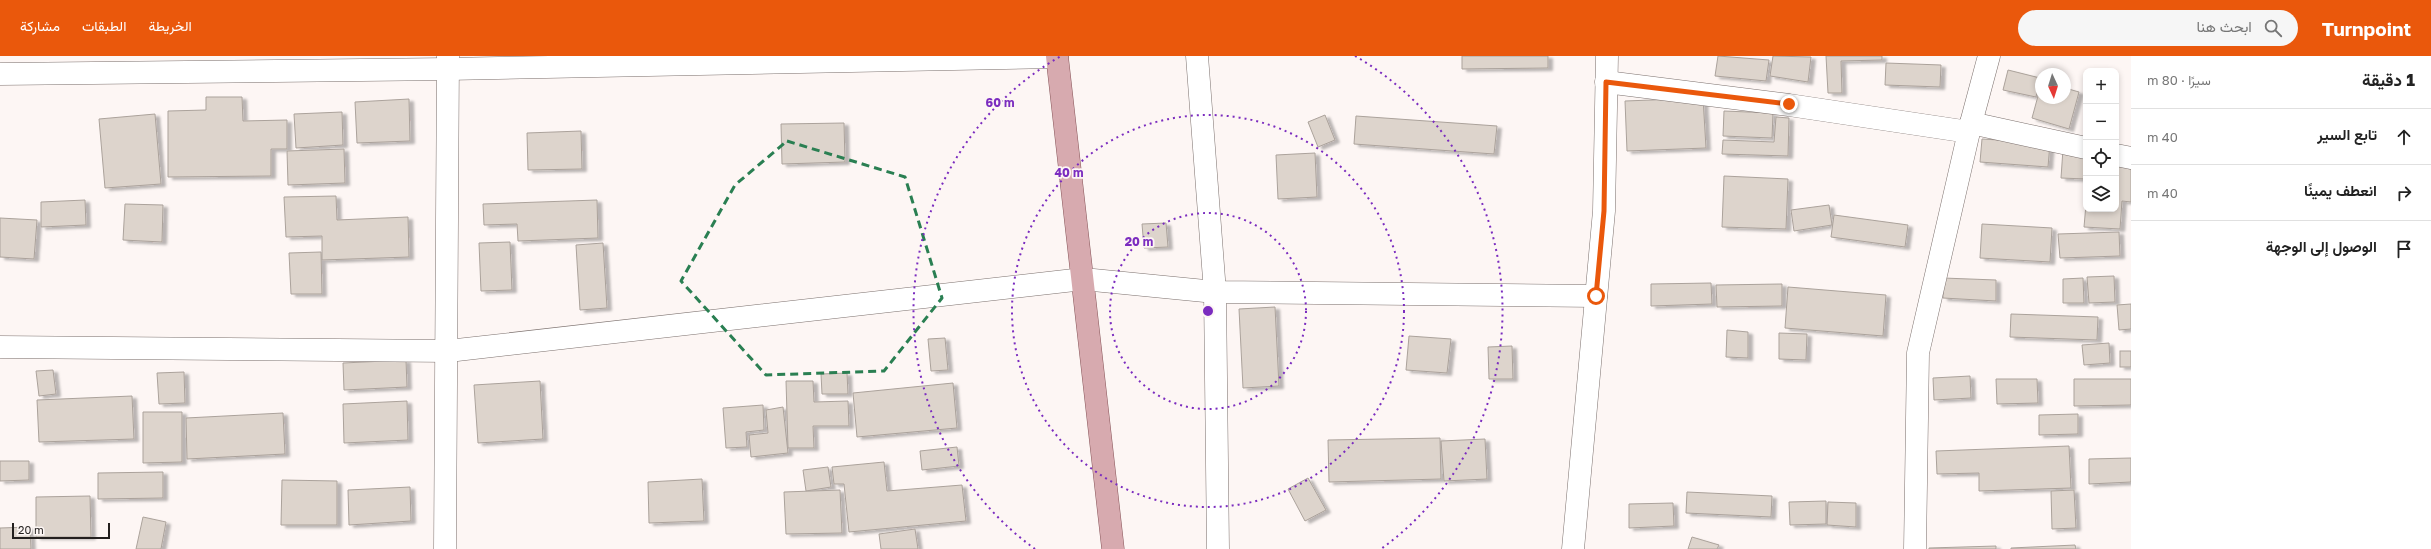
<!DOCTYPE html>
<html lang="ar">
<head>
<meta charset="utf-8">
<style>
	:root { --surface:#fff; --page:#f6f6f6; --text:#222; --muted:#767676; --line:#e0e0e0; --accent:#ea580c }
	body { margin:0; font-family:"Golos Text",Vazirmatn,sans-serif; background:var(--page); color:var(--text); direction:rtl }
	.controls { position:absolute; right:12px; top:12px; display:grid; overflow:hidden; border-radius:8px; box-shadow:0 2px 6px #0003 }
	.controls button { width:36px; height:36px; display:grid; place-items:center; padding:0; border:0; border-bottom:1px solid var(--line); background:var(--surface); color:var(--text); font:20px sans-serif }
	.compass { position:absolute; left:2035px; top:12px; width:36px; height:36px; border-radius:50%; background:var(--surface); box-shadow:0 2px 6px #0003; rotate:176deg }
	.scale { position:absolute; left:12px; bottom:10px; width:98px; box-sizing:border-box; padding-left:4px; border:2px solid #231f1e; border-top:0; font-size:11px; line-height:14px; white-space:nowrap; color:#231f1e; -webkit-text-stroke:3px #fdf6f4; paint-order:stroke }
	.stop { position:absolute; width:12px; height:12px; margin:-9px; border:3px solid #ea580c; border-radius:50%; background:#fff }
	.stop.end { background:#ea580c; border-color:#fff; box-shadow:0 1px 4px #0008 }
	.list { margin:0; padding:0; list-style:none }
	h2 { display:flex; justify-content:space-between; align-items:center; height:52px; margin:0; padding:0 16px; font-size:17px }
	h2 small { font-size:13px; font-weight:400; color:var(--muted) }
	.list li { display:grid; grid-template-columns:26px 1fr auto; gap:12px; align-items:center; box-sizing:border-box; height:56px; padding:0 16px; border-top:1px solid var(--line) }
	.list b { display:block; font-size:15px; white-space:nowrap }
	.list em { font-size:13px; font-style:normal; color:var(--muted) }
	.icon { flex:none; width:22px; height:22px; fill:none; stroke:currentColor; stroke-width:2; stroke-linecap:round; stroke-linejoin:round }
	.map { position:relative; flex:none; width:2131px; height:493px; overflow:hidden; direction:ltr }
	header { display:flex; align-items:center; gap:24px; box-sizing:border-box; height:56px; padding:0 20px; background:var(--accent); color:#fff }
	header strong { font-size:19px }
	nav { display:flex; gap:22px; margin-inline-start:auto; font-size:14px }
	.search { width:280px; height:36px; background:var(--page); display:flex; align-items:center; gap:10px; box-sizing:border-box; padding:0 14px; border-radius:22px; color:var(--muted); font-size:15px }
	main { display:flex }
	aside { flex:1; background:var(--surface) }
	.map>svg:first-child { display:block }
</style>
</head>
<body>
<header>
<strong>Turnpoint</strong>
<div class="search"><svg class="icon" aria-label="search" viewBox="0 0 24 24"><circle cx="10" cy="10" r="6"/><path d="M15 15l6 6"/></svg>ابحث هنا</div>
<nav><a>الخريطة</a><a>الطبقات</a><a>مشاركة</a></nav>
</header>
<main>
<aside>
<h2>1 دقيقة<small>سيرًا · 80 m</small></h2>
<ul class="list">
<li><svg class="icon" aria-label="ahead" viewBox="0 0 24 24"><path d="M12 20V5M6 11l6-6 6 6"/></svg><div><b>تابع السير</b></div><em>40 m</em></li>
<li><svg class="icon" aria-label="right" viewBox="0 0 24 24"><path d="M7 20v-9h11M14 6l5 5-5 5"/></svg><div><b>انعطف يمينًا</b></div><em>40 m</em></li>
<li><svg class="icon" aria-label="arrive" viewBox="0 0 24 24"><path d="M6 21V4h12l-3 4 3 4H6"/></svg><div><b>الوصول إلى الوجهة</b></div></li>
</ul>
</aside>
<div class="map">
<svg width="2131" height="493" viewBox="0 0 2131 493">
	<defs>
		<filter id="shadow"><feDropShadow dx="4.5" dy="2.5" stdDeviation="1" flood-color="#0004"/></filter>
	</defs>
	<rect width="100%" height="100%" fill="#fdf6f4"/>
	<g fill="#ddd4cc" stroke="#aba29b" filter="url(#shadow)">
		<path d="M1462,0H1548V12L1462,13Z"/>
		<path d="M1718,0L1769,4L1766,25L1715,20Z"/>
		<path d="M1773,0L1811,1L1808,26L1770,20Z"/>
		<path d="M1826,0H1882V4L1841,5L1842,37H1828Z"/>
		<path d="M1886,7L1941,9L1940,31L1885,29Z"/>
		<path d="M2008,14L2040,22L2036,41L2003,34Z"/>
		<path d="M2041,29V42H2065V32L2079,36L2069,73L2032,62Z"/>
		<path d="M206,41H242L243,65L287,64V93H271V120L168,121V55L206,54Z"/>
		<path d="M1703,42L1706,92L1627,95L1625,45Z"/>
		<path d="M409,43L410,85L357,87L355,46Z"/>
		<path d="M1724,55L1773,57L1772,82L1723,80Z"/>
		<path d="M342,56L343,89L296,92L294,58Z"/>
		<path d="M155,58L161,128L105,132L99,63Z"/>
		<path d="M1325,59L1335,84L1318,91L1308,66Z"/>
		<path d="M1356,60L1497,70L1494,98L1354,88Z"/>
		<path d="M1776,61L1789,62L1788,100L1722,98L1723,84L1774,86Z"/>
		<path d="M844,67L845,106L782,108L781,68Z"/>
		<path d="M581,75L582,113L528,114L527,77Z"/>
		<path d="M1982,83L2050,87L2048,111L1980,106Z"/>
		<path d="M344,93L345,127L288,129L287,95Z"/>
		<path d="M2063,93L2086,95V123L2061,122Z"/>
		<path d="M1315,97L1317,141L1278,143L1276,99Z"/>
		<path d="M2116,109L2131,110V146L2122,145L2120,173L2084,171L2086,148V153H2116Z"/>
		<path d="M1724,120L1788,123L1786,173L1722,171Z"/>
		<path d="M336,140L337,164L408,161L409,201L322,204V180L286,181L284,141Z"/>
		<path d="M85,144L86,169L41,171V146Z"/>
		<path d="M597,144L598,182L518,185L517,168L484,169L483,148Z"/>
		<path d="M125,148L163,149L162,186L123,184Z"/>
		<path d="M1829,149L1832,169L1794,175L1791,154Z"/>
		<path d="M1834,159L1908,169L1905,191L1831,181Z"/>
		<path d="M0,162L37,164L34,203L0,201Z"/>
		<path d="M1166,167L1168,191L1144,192L1142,168Z"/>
		<path d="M1982,168L2052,172L2050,206L1980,202Z"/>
		<path d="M2119,176L2120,200L2060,202L2058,178Z"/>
		<path d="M510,186L512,234L481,235L479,187Z"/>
		<path d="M603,187L607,252L580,254L576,189Z"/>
		<path d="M321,196L322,238H291L289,197Z"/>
		<path d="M2114,220L2115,246L2089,247L2087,221Z"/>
		<path d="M1943,222L1996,224V245L1943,242Z"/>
		<path d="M2083,222L2084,247H2063V223Z"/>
		<path d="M1711,227L1712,248L1651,250V228Z"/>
		<path d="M1782,228V250L1717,251L1716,229Z"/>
		<path d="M1788,231L1886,239L1883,280L1785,272Z"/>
		<path d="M2131,248V273L2119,274L2117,249Z"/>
		<path d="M1275,251L1279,330L1243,332L1239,253Z"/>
		<path d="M2011,258L2098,261L2097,284L2010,281Z"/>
		<path d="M1727,274L1748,276V302L1726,301Z"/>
		<path d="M1779,277L1807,278L1806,304L1779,303Z"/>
		<path d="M1409,280L1451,283L1447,317L1406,314Z"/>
		<path d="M945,282L948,314L931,315L928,283Z"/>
		<path d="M2109,287L2110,307L2084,309L2082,289Z"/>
		<path d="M1512,290L1513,323H1489L1488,291Z"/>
		<rect x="2120" y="295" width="11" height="16"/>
		<path d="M406,304L407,331L344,334L343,307Z"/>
		<path d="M53,314L56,338L39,340L36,315Z"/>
		<path d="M184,316L185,347L159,348L157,317Z"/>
		<path d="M847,317L848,338H822L821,318Z"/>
		<path d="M1970,320L1971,342L1934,344L1933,322Z"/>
		<path d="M1996,323H2037L2038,347L1997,348Z"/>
		<path d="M2074,323H2131V349L2074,350Z"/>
		<path d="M540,325L543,383L478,387L474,329Z"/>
		<path d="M786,325H813L814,346L848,345L849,370H813L814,392H788Z"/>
		<path d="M953,327L957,372L857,381L853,337Z"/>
		<path d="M132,340L134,383L39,386L37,344Z"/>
		<path d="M407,345L408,384L344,387L343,348Z"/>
		<path d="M763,349L764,374L746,376L747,391L726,392L723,352Z"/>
		<path d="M783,351L788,397L751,401L749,379L768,377L766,354Z"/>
		<path d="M143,356H182V406L143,407Z"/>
		<path d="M283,357L285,398L187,403L186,362Z"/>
		<path d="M2078,358V378L2039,379V359Z"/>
		<path d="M1440,382L1441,423L1329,426L1328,384Z"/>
		<path d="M1485,383L1487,423L1444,425L1441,385Z"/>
		<path d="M2069,390L2071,432L1979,435V417L1937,418L1936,395Z"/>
		<path d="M957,391L959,410L922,414L920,395Z"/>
		<path d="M2131,402V426L2089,428V403Z"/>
		<path d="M0,405H29V424L0,425Z"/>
		<path d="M884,406L887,435L962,429L966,465L849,476L844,428H834L832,411Z"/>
		<path d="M828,411L831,431L806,435L803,414Z"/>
		<path d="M163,416V442L98,443V417Z"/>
		<path d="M1308,422L1326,454L1305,465L1288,433Z"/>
		<path d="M702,423L704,465L649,467L648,426Z"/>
		<path d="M282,424L337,425V469H281Z"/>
		<path d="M410,431L411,465L349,469L348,434Z"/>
		<path d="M840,434L842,477L786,478L784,436Z"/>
		<path d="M2074,434L2076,472L2052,473L2051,435Z"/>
		<path d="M1687,436L1772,440L1771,461L1686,457Z"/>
		<path d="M90,440L91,481H36V441Z"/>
		<path d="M1826,445V468L1790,469L1789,446Z"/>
		<path d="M1828,446L1856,447V471L1827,469Z"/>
		<path d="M1673,447L1674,470L1629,472V448Z"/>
		<path d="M143,461L166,466L161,493H136Z"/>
		<path d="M30,471L31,493H0V472Z"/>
		<path d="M915,473L918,493H881L879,478Z"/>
		<path d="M1692,481L1719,489L1717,493H1688Z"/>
		<path d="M2075,489L2076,493H2011V492Z"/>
		<path d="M1996,490V493H1929V492Z"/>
	</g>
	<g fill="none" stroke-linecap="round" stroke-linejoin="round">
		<g stroke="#7c716e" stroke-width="23">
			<g id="minor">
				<path d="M1197,0L1215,236L1218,493"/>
				<path d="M0,18L448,13L1057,1"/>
				<path d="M1606,26L1789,49L1969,76"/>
				<path d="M1971,67L2086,92"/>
				<path d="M2116,99L2131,102"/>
				<path d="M0,291L448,295L1083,223L1215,236L1596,240"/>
				<path d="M445,493L448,0"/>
				<path d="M1573,493L1604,155L1607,0"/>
				<path d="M1915,493L1918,297L1971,67L1989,0"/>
			</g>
		</g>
		<g stroke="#875559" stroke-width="23">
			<path id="major" d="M1057,0L1113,493"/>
		</g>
		<use href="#minor" stroke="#fff" stroke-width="22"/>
		<use href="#major" stroke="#d7aaaf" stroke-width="22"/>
	</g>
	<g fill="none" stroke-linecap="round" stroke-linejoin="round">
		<path stroke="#ea580c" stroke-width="5" d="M1596,240L1604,155L1606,26L1789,48"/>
	</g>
	<path fill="none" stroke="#2a7f52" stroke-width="3" stroke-dasharray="8 5" stroke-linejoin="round" d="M787,85L905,121L942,242L884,315L766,319L681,225L735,129Z"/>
	<g fill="none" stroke="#7b2cbf" stroke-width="2" stroke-dasharray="2 4">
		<circle cx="1208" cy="255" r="98"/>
		<circle cx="1208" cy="255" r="196"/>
		<path d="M1035 493A294 294 0 0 1 1061 0M1355 0A294 294 0 0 1 1381 493"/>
	</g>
	<circle cx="1208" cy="255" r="6" fill="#7b2cbf" stroke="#fdf6f4" stroke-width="2"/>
	<g font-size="12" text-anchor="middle" font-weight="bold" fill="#7b2cbf" stroke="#fdf6f4" stroke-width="3.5" stroke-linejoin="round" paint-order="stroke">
		<text x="1000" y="51">60 m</text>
		<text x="1069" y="121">40 m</text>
		<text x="1139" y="190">20 m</text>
	</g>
</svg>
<div class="controls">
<button>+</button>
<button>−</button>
<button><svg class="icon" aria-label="locate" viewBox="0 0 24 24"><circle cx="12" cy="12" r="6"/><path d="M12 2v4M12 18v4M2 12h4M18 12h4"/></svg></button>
<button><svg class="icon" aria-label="layers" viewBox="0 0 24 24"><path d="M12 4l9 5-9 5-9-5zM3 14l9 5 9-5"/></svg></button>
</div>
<svg class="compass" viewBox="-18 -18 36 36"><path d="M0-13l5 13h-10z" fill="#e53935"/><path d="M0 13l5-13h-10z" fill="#767676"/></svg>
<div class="scale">20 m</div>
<div class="stop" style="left:1596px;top:240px"></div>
<div class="stop end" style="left:1789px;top:48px"></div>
</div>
</main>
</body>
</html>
